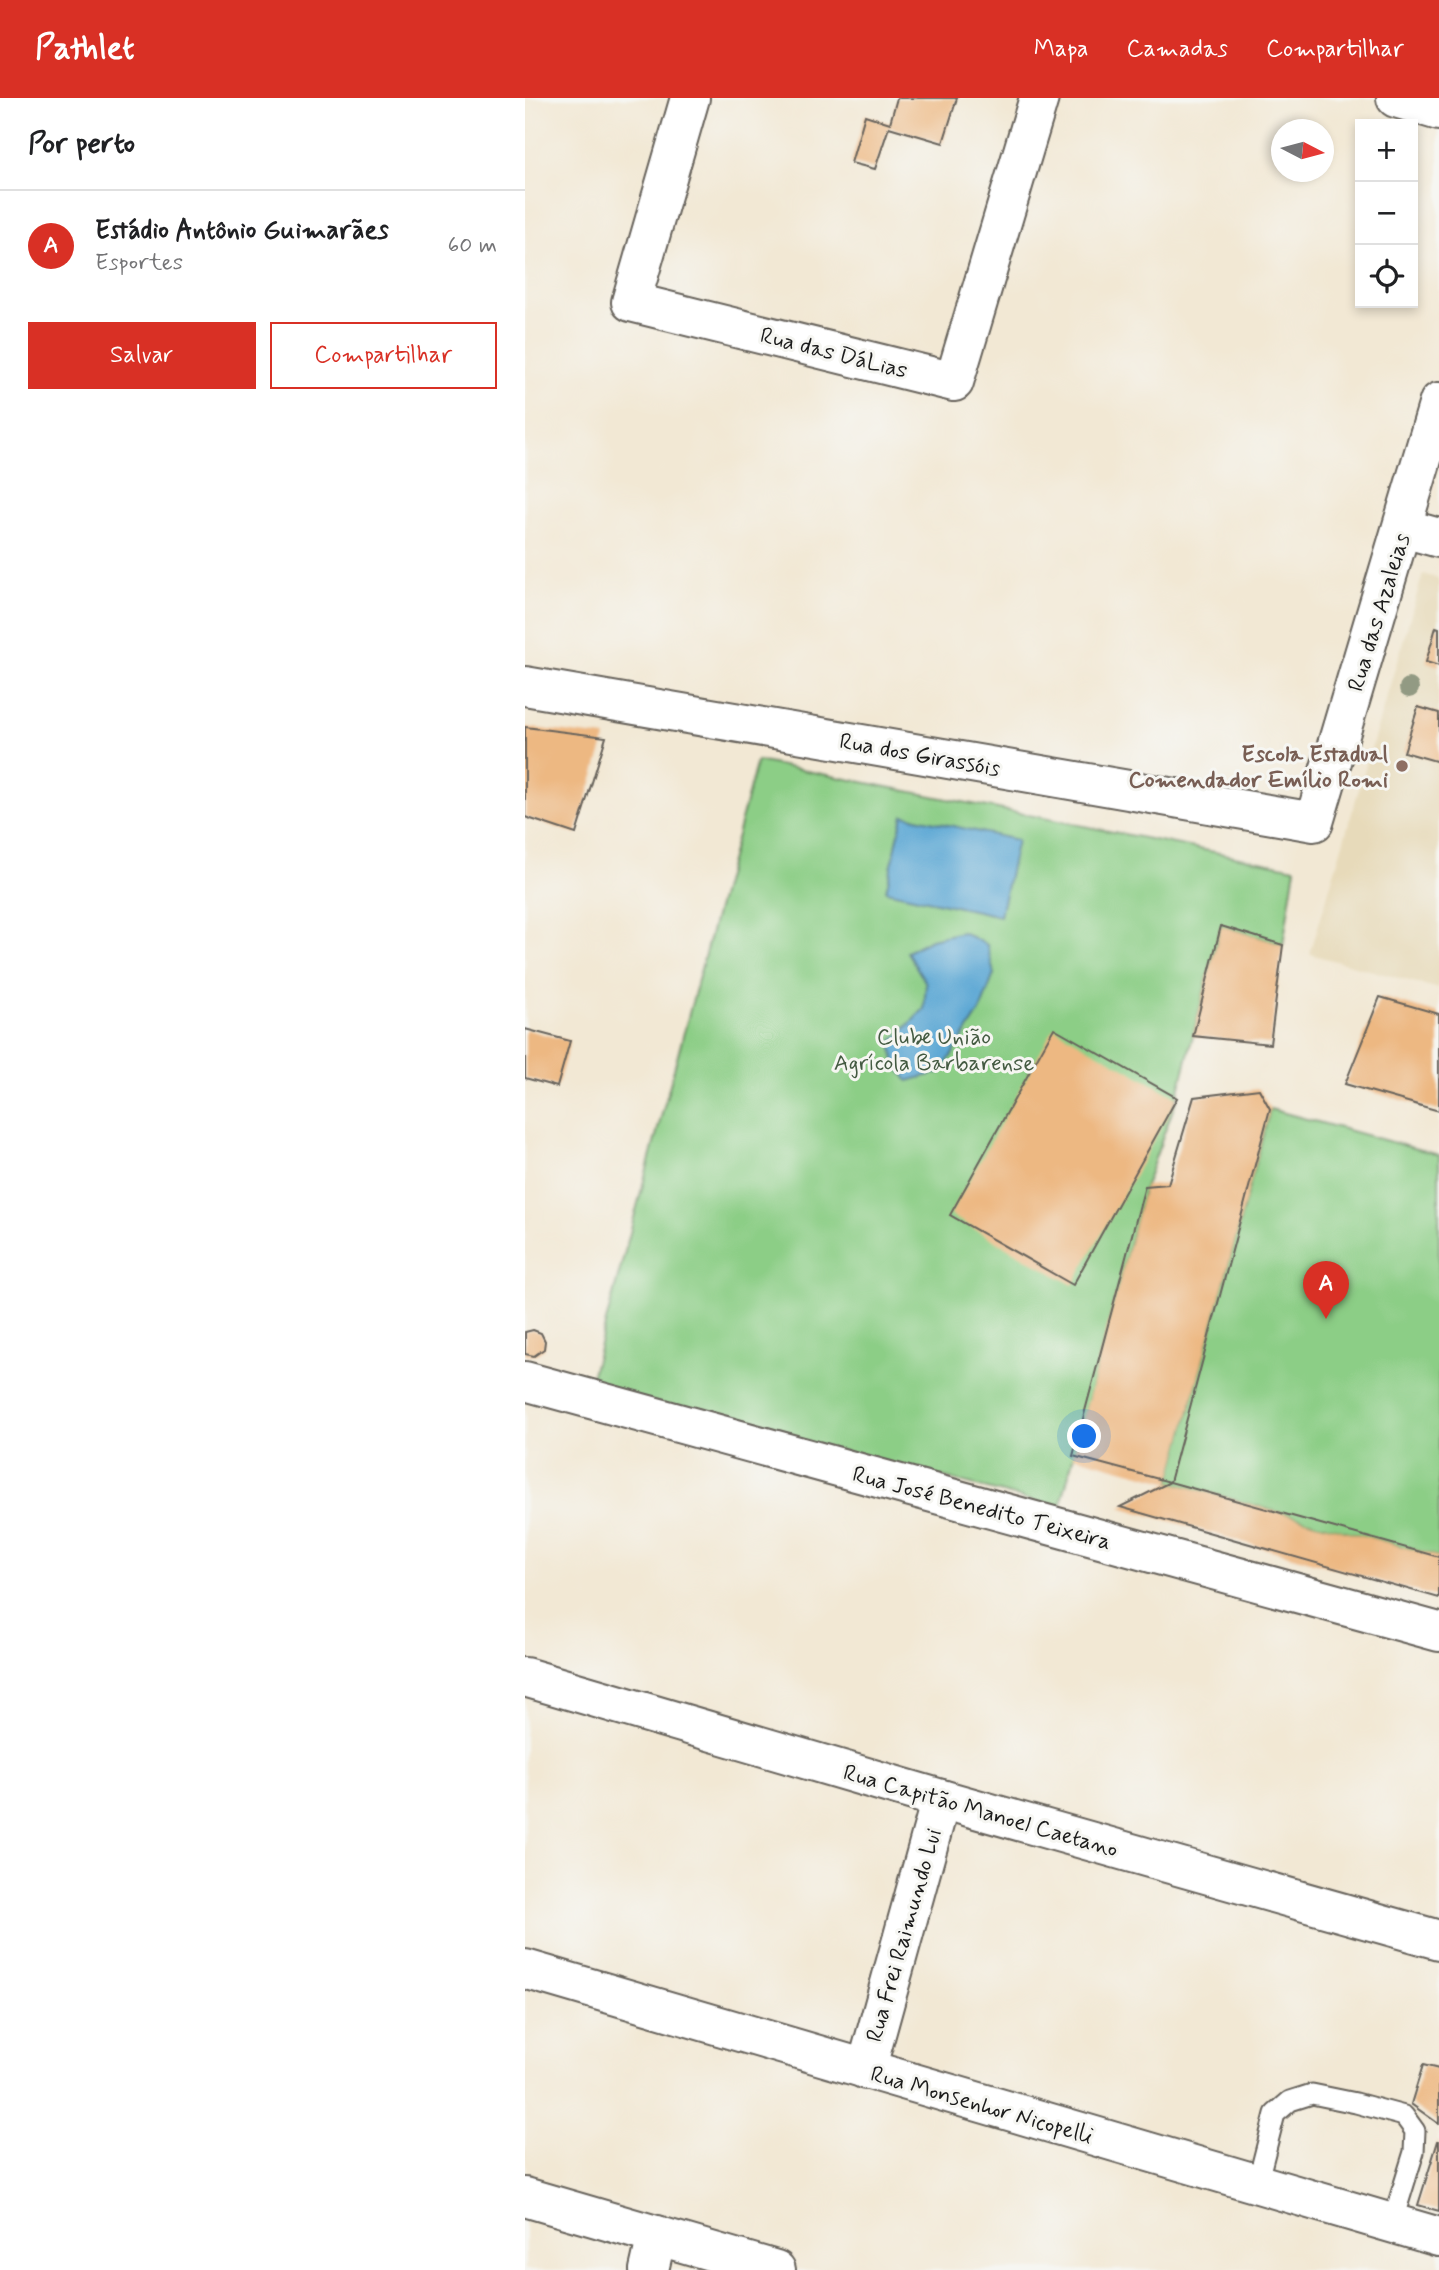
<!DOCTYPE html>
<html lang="pt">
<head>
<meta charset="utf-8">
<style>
	:root { --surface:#fff; --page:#f6f6f6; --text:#202124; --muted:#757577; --line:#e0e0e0; --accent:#d93025 }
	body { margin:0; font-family:Mynerve,sans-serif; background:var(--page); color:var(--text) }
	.controls { position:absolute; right:21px; top:21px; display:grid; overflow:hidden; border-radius:0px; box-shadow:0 4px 10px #0003 }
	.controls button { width:63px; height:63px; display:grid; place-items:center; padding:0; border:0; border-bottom:2px solid var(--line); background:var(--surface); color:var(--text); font:35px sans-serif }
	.compass { position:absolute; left:746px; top:21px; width:63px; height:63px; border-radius:50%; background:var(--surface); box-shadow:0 4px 10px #0003; rotate:96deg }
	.you { position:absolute; left:560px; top:1339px; width:24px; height:24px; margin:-18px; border:5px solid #fff; border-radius:50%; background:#1a73e8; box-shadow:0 0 0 10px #1a73e833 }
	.badge { display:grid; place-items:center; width:46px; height:46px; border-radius:50%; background:var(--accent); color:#fff; font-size:23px; font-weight:700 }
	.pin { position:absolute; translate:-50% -58px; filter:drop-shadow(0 2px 4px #0008) }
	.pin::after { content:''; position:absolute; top:37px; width:24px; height:21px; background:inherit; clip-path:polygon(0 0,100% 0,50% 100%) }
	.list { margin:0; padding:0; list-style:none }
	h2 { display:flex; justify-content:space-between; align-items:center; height:91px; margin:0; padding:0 28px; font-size:30px }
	h2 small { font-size:23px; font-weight:400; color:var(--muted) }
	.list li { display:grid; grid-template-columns:46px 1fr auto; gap:21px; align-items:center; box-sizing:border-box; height:112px; padding:0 28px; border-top:2px solid var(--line) }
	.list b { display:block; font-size:26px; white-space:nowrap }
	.list p { margin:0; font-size:23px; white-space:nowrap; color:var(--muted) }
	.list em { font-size:23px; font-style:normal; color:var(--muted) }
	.actions { display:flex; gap:14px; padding:21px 28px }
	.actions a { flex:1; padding:16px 0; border:2px solid var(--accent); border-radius:0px; text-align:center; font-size:24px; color:var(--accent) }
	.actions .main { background:var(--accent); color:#fff }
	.icon { flex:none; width:38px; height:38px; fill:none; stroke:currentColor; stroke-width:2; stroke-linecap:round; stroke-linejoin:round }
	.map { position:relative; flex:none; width:914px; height:2172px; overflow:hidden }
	header { display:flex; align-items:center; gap:42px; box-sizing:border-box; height:98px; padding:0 35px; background:var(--accent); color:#fff }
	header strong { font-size:33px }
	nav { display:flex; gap:38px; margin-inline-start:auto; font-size:24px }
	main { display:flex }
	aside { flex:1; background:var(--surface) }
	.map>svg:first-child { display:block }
</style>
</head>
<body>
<header>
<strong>Pathlet</strong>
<nav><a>Mapa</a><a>Camadas</a><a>Compartilhar</a></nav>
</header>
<main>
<aside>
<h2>Por perto<small></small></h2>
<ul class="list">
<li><span class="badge">A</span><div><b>Estádio Antônio Guimarães</b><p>Esportes</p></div><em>60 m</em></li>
</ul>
<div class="actions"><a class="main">Salvar</a><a>Compartilhar</a></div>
</aside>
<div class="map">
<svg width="914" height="2172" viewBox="0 0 914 2172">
	<rect width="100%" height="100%" fill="#f6f6f2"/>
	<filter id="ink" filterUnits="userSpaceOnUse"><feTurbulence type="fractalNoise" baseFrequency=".0143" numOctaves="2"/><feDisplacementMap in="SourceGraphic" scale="14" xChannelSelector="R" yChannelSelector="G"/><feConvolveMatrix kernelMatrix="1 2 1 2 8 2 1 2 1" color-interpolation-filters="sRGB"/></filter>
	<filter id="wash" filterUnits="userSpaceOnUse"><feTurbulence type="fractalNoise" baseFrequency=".00686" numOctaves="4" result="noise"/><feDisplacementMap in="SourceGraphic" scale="28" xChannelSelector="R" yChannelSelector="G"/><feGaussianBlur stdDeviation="1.57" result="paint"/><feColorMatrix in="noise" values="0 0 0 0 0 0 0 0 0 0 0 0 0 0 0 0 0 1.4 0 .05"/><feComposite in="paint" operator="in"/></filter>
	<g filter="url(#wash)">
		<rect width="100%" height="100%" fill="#f2e8d4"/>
		<path fill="#e7daba" d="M898,476L914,481V891L785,856Z"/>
		<g fill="#8cce86" stroke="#547551" stroke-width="2">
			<path d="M232,663L770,770L758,847L696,828L652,1000L620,1088L535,1410L64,1287Z"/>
			<path d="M745,1011L914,1057V1459L645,1384Z"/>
		</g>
		<g fill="#5ba7d4" stroke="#3c6278" stroke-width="2">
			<path d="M378,717L492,742L475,818L361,793Z"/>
			<path d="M437,834L462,847L469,876L455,913L416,974L383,983L370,965L366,945L399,911L401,885L382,854L406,841Z"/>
		</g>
		<g id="blocks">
			<g fill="#edb882">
				<path d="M372,0H432L418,45L364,29L350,71L326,65L340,17L365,25Z"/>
				<path d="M911,529L914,530V568L901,564Z"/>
				<path d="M893,609L914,615V664L879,654Z"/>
				<path d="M0,629L81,639L51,736L0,719Z"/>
				<path d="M696,828L758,847L745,946L668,938Z"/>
				<path d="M855,899L914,916V1013L820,986Z"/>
				<path d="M529,930L652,1000L548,1187L425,1117Z"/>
				<path d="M0,931L45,943L32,989L0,980Z"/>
				<path d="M734,991L745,1011L645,1384L914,1459V1500L595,1409L645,1384L548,1358L620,1088L643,1086L669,999Z"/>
				<path d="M8,1232L16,1235L20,1243L19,1251L9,1258L0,1256V1234Z"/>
				<path d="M898,1967L914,1971V2026L886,2006Z"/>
				<path d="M913,2043H914V2113L893,2107Z"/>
			</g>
		</g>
	</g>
	<g filter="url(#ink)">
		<use href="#blocks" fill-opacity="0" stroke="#67635c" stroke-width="2"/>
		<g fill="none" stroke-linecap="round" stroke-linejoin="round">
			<g stroke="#67635c" stroke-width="23">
				<path id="lane" d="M732,2086L750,2016L765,2003L787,1996L831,2005L879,2018L890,2033L889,2054L867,2125"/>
			</g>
			<g stroke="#67635c" stroke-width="42">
				<g id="street">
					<path d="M165,0L106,204L429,284L514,0"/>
					<path d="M878,430L914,440"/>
					<path d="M0,588L789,724L914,304"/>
					<path d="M0,1283L914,1534"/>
					<path d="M0,1579L416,1701L914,1842"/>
					<path d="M0,1871L914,2139"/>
					<path d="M341,1972L416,1701"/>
					<path d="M0,2099L251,2172"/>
					<path d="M124,2172L132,2137"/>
				</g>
			</g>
			<g stroke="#67635c" stroke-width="42">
				<path id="secondary" d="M871,0L914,13"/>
			</g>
			<use href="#lane" stroke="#fff" stroke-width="19"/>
			<use href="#street" stroke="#fff" stroke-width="38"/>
			<use href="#secondary" stroke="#fff" stroke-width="38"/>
		</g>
		<circle fill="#929a83" cx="884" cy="590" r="10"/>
	</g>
	<circle fill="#8d6e63" stroke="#f6f6f2" stroke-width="2.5" cx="877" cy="668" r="7"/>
	<g text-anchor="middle" stroke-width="6" stroke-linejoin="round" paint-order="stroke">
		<g font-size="23" fill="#1c1c1c" stroke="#f6f6f2">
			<text transform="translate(309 254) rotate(14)" y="8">Rua das DáLias</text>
			<text transform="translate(853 514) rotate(-73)" y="8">Rua das Azaleias</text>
			<text transform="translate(395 656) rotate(10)" y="8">Rua dos Girassóis</text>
			<text transform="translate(457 1409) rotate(15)" y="8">Rua José Benedito Teixeira</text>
			<text transform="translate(456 1712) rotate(16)" y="8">Rua Capitão Manoel Caetano</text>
			<text transform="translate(378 1837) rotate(-74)" y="8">Rua Frei Raimundo Lui</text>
			<text transform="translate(457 2006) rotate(16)" y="8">Rua Monsenhor Nicopelli</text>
		</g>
		<g font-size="23" font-weight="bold" fill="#785e54" stroke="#f6f6f2" text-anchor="end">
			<text x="863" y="663">Escola Estadual<tspan x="863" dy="26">Comendador Emílio Romi</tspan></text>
		</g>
		<g font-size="23" fill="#435a41" stroke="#f6f6f2">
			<text x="409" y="946">Clube União<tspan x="409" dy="26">Agrícola Barbarense</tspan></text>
		</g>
	</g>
</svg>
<div class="controls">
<button>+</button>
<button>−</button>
<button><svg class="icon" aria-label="locate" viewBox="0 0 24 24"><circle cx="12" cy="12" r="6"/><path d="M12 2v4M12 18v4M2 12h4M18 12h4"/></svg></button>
</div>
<svg class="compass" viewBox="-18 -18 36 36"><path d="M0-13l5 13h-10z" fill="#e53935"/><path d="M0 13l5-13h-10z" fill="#757577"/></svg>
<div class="you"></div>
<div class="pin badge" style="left:801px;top:1221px">A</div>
</div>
</main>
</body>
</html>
